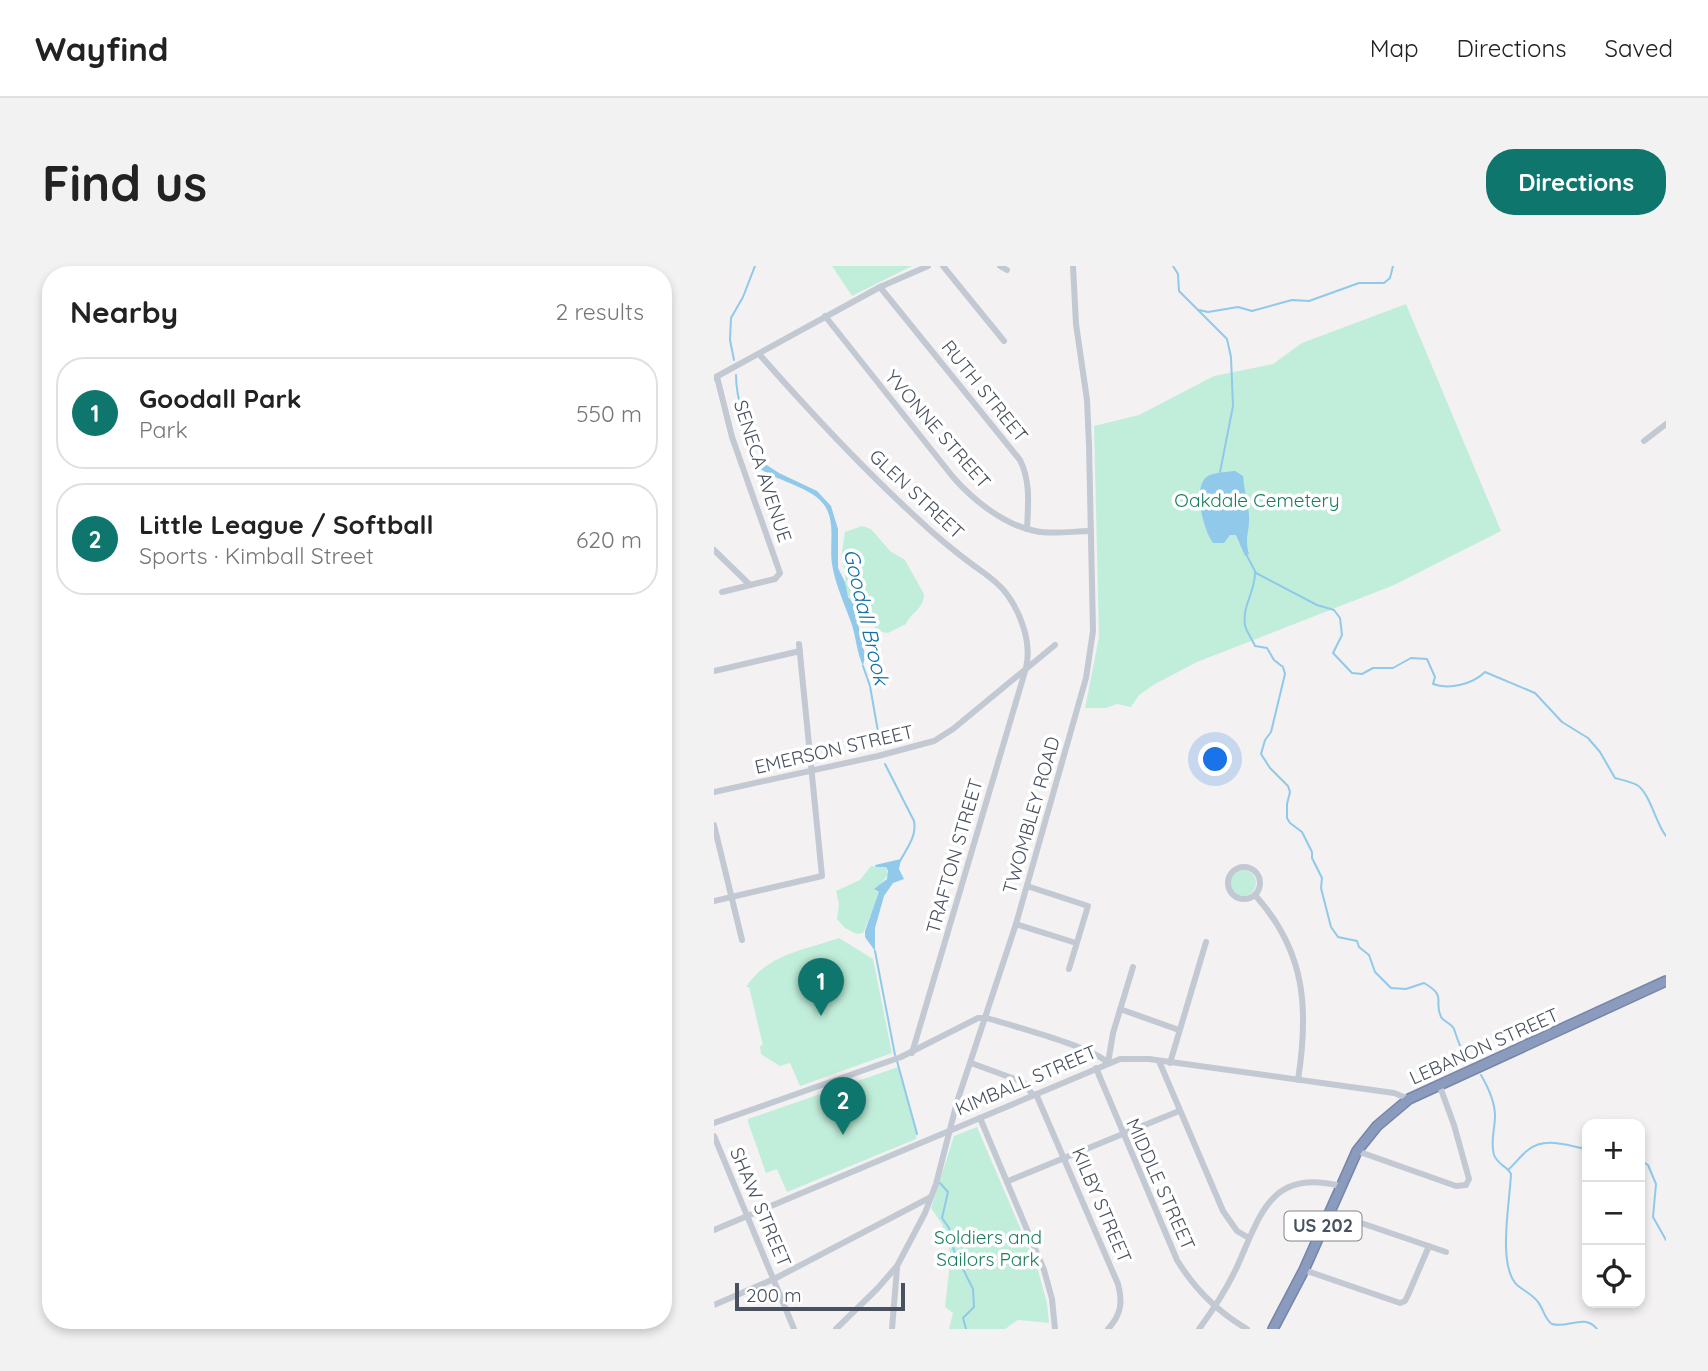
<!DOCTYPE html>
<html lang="en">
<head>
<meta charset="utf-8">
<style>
	:root { --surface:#fff; --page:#f2f2f2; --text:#222; --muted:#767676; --line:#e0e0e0; --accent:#0f766e }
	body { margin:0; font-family:Quicksand,sans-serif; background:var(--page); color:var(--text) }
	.controls { position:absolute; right:21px; bottom:21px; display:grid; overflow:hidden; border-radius:14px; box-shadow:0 4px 10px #0003 }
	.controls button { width:63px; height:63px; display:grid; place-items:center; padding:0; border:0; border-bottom:2px solid var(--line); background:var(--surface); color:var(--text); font:35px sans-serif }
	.scale { position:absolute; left:21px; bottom:18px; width:170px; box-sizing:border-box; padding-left:7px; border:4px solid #49515e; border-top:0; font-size:19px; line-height:24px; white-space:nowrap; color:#49515e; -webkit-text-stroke:5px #fff; paint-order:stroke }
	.you { position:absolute; left:502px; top:494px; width:24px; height:24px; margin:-18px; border:5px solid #fff; border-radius:50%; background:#1a73e8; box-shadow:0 0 0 10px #1a73e833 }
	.badge { display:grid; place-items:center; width:46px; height:46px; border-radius:50%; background:var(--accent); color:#fff; font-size:23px; font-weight:700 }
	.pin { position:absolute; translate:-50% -58px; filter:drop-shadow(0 2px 4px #0008) }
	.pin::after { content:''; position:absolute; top:37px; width:24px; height:21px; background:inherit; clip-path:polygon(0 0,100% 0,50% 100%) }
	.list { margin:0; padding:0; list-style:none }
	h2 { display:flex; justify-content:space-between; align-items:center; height:91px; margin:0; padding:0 28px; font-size:30px }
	h2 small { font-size:23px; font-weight:400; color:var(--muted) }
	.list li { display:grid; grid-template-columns:46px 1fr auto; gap:21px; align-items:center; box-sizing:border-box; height:112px; margin:0 14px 14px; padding:0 14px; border:2px solid var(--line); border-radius:28px }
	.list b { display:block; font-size:26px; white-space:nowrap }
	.list p { margin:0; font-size:23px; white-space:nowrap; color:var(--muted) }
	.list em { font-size:23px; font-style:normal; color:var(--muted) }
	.icon { flex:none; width:38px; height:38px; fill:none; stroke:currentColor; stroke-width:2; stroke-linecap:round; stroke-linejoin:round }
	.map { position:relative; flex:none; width:952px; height:1063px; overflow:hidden; border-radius:28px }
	header { display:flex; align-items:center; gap:42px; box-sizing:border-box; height:98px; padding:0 35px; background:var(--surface); border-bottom:2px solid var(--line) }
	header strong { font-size:33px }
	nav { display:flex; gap:38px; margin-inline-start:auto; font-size:24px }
	.intro { display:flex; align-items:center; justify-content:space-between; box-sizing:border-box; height:168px; padding:0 42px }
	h1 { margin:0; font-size:49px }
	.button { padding:18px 32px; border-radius:28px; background:var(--accent); color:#fff; font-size:24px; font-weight:700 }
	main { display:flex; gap:42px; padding:0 42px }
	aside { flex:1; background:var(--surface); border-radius:28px; box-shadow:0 4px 10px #0003 }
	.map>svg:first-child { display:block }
</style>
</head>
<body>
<header>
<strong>Wayfind</strong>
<nav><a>Map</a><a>Directions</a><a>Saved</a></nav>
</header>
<div class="intro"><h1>Find us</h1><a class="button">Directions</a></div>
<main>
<aside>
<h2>Nearby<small>2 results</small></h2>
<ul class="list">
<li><span class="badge">1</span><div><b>Goodall Park</b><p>Park</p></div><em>550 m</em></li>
<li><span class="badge">2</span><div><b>Little League / Softball</b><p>Sports · Kimball Street</p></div><em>620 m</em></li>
</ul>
</aside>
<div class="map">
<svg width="952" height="1063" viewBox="0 0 952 1063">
	<rect width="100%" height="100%" fill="#f3f1f1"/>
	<g fill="#c1eeda">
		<path d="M118,0H198L138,30Z"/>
		<path d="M692,38L787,265L680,319L483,396L441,418L425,429L417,441L403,438L392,442H371L385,371L380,160L425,149L500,110L559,98L588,77Z"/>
		<path d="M148,260L157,263L176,285L191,294L210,328C210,343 197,346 192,358L174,367L163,365L157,356L145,358L140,340L147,333L138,335L132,327L131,306L127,292L131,266Z"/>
		<path d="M157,600L172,601L174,609L161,625L166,626L149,667L143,668L131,662L123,653L125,638L122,625L146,614Z"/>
		<circle cx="529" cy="617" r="13"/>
		<path d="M125,672L159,693L178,787L86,820L76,797L66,800L47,788L46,780L49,779L35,721H32C54,688 90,684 125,672Z"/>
		<path d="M184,801L203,864L202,873L73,926L63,903L52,907L34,856V853Z"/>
		<path d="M263,861L323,1001L333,1037L335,1057L304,1054L291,1063H235L239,1047L231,1041L237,989L228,958L217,942L240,870Z"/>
	</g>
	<g fill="#90c9ea">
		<path d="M34,187L65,207L103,225L117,240L124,263V302L131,316L134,331L138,335L150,333L140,340L151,389L149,400C143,387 142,372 138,359C131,339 121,318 118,298C115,278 122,258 111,240C94,215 41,214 34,187Z"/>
		<path d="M521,205L529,210C530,224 534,236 535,249C536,265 530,272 535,288L531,290L522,269H516L510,277H499C490,265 477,220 494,210C501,206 513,206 521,205Z"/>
		<path d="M187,593L185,603L190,613L179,617L170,630L161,662V685L151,671V665L165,626L160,623L173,613L174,605L172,601H162L161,599Z"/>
	</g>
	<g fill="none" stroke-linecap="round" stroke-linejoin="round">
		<g stroke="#90c9ea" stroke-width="2">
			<path d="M459,0L464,8L465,25L513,73L517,91L519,140L506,206"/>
			<path d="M485,44L494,46L524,41L538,45L578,34L595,35L645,17H670L676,12L679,0"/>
			<path d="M20,94L16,74L17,52L29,31L41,0"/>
			<path d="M22,109C22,124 25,134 29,149C32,163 28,174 35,188"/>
			<path d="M532,288L542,307L603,339L620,344L626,352L628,369L619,387L638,407L648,408L659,402H679L697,392L713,393L721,411L719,418C735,424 759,418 771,406L821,427L848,456L874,472L886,486L901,512C908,514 917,516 923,519C936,527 942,558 952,570"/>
			<path d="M541,307C541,326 528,340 531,359C531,363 539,375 541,380L553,382L560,394L569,401L571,408L557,466L551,474L547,488L556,502L574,520L576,526L573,538V552L576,557L588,566L598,586V592L608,612L607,622L617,661L624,671L643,675L645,681L655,689L661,706L677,722L692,723L710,717C734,731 719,734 727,751C730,756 737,757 740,763C744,774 746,784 754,794"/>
			<path d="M149,400L156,420L166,477"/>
			<path d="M171,498L200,555C203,570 193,582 186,595"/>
			<path d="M161,685L181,789"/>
			<path d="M183,795L203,868"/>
			<path d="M767,809C774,821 781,836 781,850C781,863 776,876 780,889C784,899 793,900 797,908C796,936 783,999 803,1019C810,1025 818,1028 824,1036C829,1042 831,1054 838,1058C854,1063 870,1047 883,1063"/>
			<path d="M926,894L934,899L942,918L939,951L952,974"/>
			<path d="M795,903C802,897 807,889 814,884C831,870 854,880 873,883"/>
			<path d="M226,917L234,926L228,952L235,962L240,985L259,1023L260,1041L249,1052L252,1063"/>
		</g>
		<g stroke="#7586a9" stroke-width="12">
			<path id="highway" d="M559,1063L590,1004L643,885L663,860L695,833L952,715"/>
		</g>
		<g stroke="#c2c9d2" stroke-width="6">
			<path d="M229,0L290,75"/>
			<path d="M286,0L293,4"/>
			<path d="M166,21L306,194C317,216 314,239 313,263"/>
			<path d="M111,50L239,211C259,234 290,259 321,265C339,269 359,265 377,265"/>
			<path d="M45,88C96,146 148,202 205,254C222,270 240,285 259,299C270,307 283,315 292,327C307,347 318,377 312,402L198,787"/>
			<path d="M3,111L18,171L66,307L61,313L8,326"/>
			<path d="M0,112L166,21L214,0"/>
			<path d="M930,175L952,158"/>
			<path d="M0,284L36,319"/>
			<path d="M0,405L86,385"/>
			<path d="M0,526L164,490L220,475L239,463L341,379"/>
			<path d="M0,559L28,674"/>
			<circle cx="530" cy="617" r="16"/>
			<path d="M313,620L374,640L355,703"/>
			<path d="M541,629C592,686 595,743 584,814"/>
			<path d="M0,635L108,610L85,378"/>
			<path d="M302,658L362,677"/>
			<path d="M406,743L465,764"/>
			<path d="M445,795L509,945L523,965L535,972"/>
			<path d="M257,797L309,816L319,829"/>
			<path d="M394,797L399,767L419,701"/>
			<path d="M456,797L492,676"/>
			<path d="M382,802L463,994C480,1022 504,1046 533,1063"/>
			<path d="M322,828L404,1018C409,1036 407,1049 394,1063"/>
			<path d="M266,852L330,1004L338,1033L341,1063"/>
			<path d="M0,857L187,791L264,752H273C298,760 379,781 394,797"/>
			<path d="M0,870L80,1063"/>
			<path d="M643,885L742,920L752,919L755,913L740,859L725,818"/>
			<path d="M294,915L465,845"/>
			<path d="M615,946L732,986"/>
			<path d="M0,964L406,793H435L680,827L695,833"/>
			<path d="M590,1004L686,1037L691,1035L694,1029L715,980"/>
			<path d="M0,1039L60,1013L217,931"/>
			<path d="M122,1063L163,1023L183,1000L211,947L222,918L243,836L302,658L372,412L379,365L375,179L373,134L362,58L359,0"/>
			<path d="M178,1063L183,1002"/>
			<path d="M485,1063C499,1044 512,1024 522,1003C546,951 555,902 626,920"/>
		</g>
		<use href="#highway" stroke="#8a9bbd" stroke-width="9"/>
	</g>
	<g text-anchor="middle" stroke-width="7" stroke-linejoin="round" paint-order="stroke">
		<rect fill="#fff" stroke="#80858e" stroke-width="2" x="570.5" y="945.5" width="77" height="29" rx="5"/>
		<g font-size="18" font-weight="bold" fill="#49515e">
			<text x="609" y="966">US 202</text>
		</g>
		<g font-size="19" fill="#49515e" stroke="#fff">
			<text transform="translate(271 125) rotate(51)" y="7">RUTH STREET</text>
			<text transform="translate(224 163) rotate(49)" y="7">YVONNE STREET</text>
			<text transform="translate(49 205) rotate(72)" y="7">SENECA AVENUE</text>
			<text transform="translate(203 228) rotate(43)" y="7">GLEN STREET</text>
			<text transform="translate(120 483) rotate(-13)" y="7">EMERSON STREET</text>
			<text transform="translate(317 549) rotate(-74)" y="7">TWOMBLEY ROAD</text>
			<text transform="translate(240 590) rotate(-74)" y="7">TRAFTON STREET</text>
			<text transform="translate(770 780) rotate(-24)" y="7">LEBANON STREET</text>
			<text transform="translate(312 814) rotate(-23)" y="7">KIMBALL STREET</text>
			<text transform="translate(447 918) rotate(66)" y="7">MIDDLE STREET</text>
			<text transform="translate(388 939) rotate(67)" y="7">KILBY STREET</text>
			<text transform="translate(47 941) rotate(67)" y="7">SHAW STREET</text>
		</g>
		<g font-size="19" fill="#1a7e5c" stroke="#fff">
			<text x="543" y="241">Oakdale Cemetery</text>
			<text x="274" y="978">Soldiers and<tspan x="274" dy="22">Sailors Park</tspan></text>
		</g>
		<g font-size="21" font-style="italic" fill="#1171a9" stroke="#fff">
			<text transform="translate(152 351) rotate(77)" y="7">Goodall Brook</text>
		</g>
	</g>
</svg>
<div class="controls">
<button>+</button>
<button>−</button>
<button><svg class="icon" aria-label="locate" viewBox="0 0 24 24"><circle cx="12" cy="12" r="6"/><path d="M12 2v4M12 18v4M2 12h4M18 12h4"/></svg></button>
</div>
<div class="scale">200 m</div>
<div class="you"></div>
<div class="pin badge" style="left:107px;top:750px">1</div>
<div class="pin badge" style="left:129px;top:869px">2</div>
</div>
</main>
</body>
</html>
